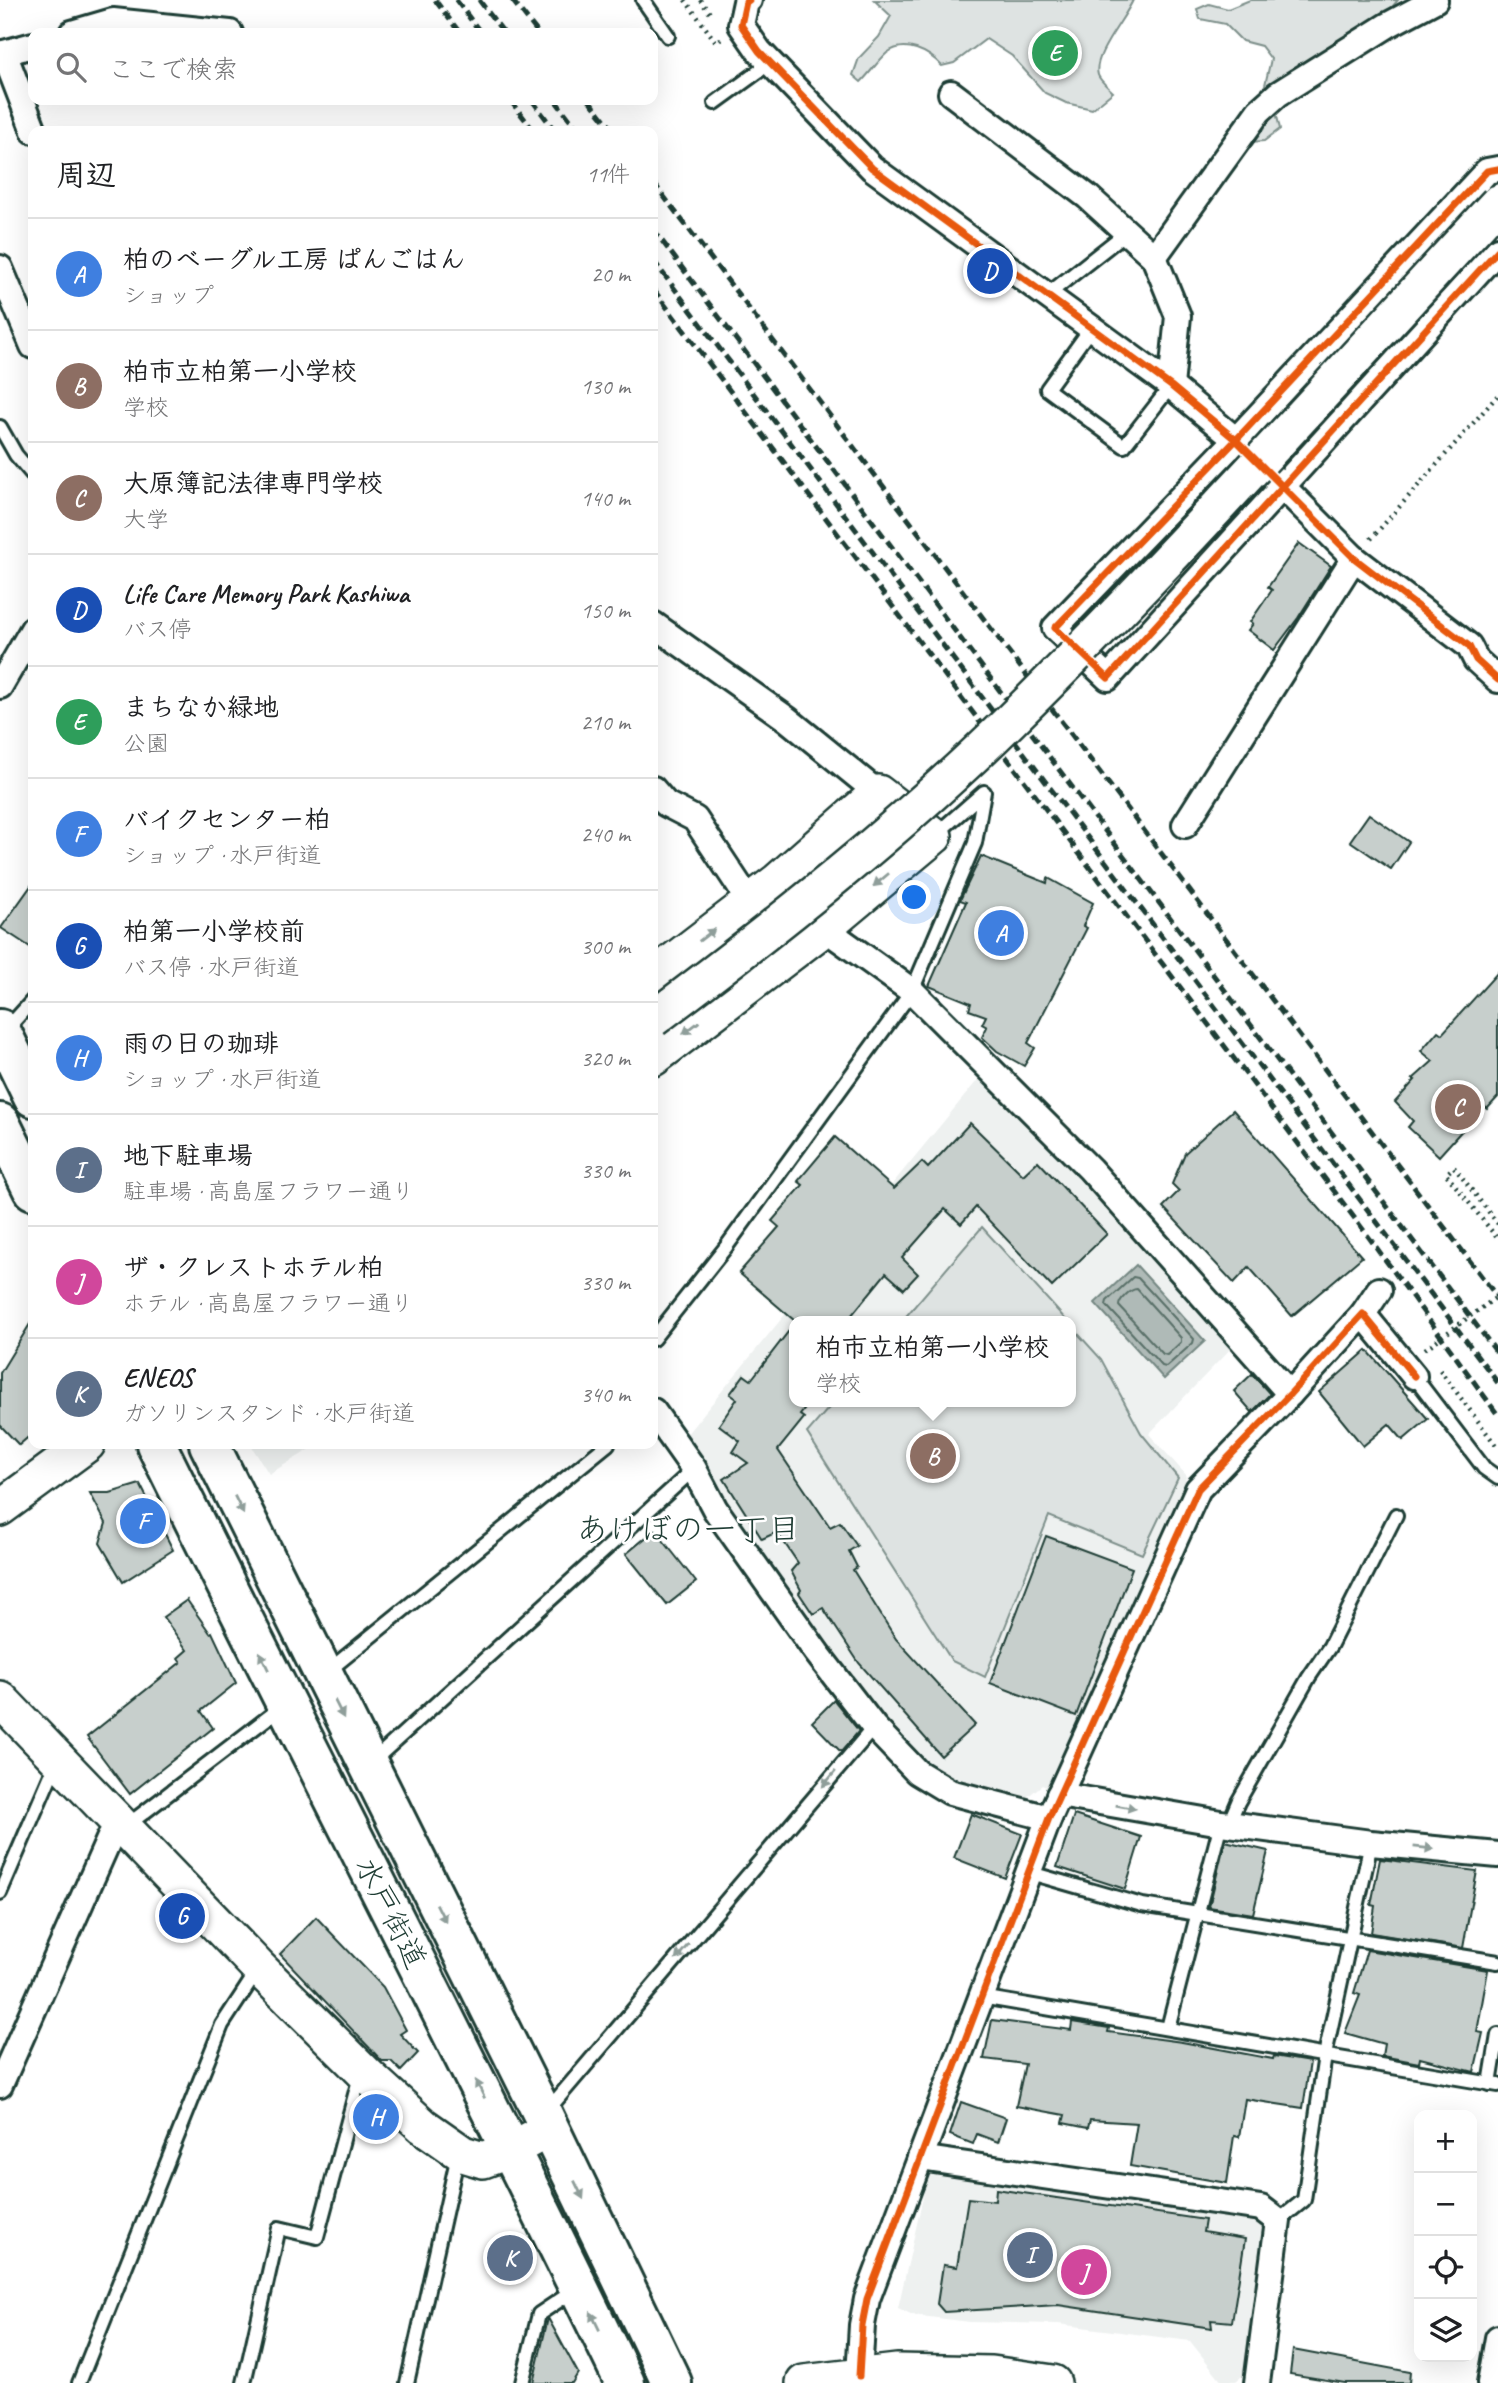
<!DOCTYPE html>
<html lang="ja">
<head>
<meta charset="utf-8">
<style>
	:root { --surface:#fff; --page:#f6f6f6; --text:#202124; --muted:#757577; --line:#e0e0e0; --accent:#111827 }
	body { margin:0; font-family:Caveat,"Klee One",sans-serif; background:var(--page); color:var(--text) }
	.controls { position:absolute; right:21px; bottom:21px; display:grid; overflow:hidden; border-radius:14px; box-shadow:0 7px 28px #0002 }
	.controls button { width:63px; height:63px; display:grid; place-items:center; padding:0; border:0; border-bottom:2px solid var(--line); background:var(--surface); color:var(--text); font:35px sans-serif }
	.you { position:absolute; left:915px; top:898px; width:24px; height:24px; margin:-18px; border:5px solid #fff; border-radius:50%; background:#1a73e8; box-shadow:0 0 0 10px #1a73e833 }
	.badge { display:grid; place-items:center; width:46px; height:46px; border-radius:50%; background:var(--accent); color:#fff; font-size:23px; font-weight:700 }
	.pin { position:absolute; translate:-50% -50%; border:4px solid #fff; box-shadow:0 2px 7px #0006 }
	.popup { position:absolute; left:789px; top:1316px; width:287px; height:91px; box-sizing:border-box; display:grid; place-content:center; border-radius:14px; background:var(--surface); filter:drop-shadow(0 2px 5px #0005); font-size:23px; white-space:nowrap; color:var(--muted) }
	.popup b { font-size:26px; color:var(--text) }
	.popup::after { content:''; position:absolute; left:50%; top:100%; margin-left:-14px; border:14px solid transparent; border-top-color:var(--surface) }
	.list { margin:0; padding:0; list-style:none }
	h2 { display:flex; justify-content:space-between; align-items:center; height:91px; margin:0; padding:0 28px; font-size:30px }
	h2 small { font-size:23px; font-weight:400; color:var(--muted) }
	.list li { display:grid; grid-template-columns:46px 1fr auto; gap:21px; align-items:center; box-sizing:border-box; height:112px; padding:0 28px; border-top:2px solid var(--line) }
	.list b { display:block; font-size:26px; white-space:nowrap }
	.list p { margin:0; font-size:23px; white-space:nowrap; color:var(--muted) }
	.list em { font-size:23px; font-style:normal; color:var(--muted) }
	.icon { flex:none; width:38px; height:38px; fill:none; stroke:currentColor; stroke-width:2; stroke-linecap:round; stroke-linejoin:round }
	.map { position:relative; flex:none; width:1498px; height:2383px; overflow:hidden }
	.search { position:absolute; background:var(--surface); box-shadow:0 7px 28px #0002; left:28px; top:28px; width:630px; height:77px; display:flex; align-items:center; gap:18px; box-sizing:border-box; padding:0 24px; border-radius:14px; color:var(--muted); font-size:26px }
	.panel { position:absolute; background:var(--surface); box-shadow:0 7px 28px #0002; left:28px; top:126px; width:630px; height:1323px; border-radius:14px }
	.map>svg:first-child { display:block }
</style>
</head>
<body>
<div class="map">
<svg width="1498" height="2383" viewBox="0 0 1498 2383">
	<rect width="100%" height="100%" fill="#fff"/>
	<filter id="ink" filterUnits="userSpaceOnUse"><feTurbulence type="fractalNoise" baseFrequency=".0143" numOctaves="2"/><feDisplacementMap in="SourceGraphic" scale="14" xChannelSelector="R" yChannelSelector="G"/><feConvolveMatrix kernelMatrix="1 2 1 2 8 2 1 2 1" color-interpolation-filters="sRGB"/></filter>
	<g filter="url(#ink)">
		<g fill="#eef1f0" fill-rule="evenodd">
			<path d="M981,1076L1235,1344L1149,1434L1187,1476L1050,1789L1042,1785L1027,1797L1000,1795L960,1785L924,1767L820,1644L719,1496L686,1435ZM795,1321H1071V1402H795Z"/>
			<path d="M250,1444H319L269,1474Z"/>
			<path d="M928,2175L1245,2215L1261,2221L1268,2237L1247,2372L1236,2381H1222L1190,2341L1058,2324L969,2322L913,2315L898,2308Z"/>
		</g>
		<g fill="#dee3e2" stroke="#7e908b" stroke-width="2">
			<path d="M874,0H1133C1125,19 1092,56 1098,75C1100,81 1108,87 1113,92L1092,109L1066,103L1045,93L1012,56L986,39L954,63L942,66C929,52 905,39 887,53C878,61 870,73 861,82L853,75L859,58L879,37L891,16Z"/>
			<path d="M1250,0H1398L1378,24L1340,45L1276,112L1280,129L1264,141L1250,142L1255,104L1265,85L1271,59L1261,46L1242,41L1225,24L1200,19L1197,9L1209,4L1228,9Z"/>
			<path d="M982,1227L1067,1321H902Z"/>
			<path d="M1071,1326L1101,1359L1141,1433L1178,1478L1142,1554L1049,1516L985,1677L952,1661L807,1433L834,1402H1071Z"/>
		</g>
		<path fill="#afbab7" stroke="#758883" stroke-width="2" d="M1136,1265L1205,1341L1164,1379L1095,1303Z"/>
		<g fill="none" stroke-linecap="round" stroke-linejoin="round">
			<g stroke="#596f68" stroke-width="2">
				<path d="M1133,1277L1138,1278L1194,1339L1193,1343L1166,1367L1162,1366L1106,1305L1107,1301Z"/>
				<path d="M1137,1289L1181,1338V1342L1167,1355L1163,1354L1119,1306C1119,1300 1130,1289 1137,1289Z"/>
			</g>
		</g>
		<g fill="#c7cfcc" stroke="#1f3d34" stroke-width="2">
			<path d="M1299,543L1331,566L1298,618L1274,650L1248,630L1253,624L1250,622L1272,590L1268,587Z"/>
			<path d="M1369,814L1409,842L1391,869L1350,841Z"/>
			<path d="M981,856L1047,883L1048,878L1093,903L1083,926L1087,928L1028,1043L1035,1048L1024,1066L997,1051L982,1037L987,1027L982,1024L986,1016L969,1010L971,1003L929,986L966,902L960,900Z"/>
			<path d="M33,883V949L1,928Z"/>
			<path d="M1498,972V1097L1487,1109L1484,1106L1439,1156L1408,1127L1413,1121L1395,1102L1415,1080L1413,1079L1433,1061L1421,1051L1438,1031L1442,1034Z"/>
			<path d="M1233,1110L1362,1257L1292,1316L1249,1267L1234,1283L1163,1207L1179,1191L1172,1184L1185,1153Z"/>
			<path d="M970,1123L1023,1175L1038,1161L1107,1234L1052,1287L976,1207L961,1224L945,1209L902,1258L918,1274L904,1289L886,1273L847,1321H795L739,1273L779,1227L772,1221L803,1185L798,1181L835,1137L894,1189L922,1162L928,1168Z"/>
			<path d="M33,1319V1433L19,1445L0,1425V1373Z"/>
			<path d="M795,1323V1402L804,1410L800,1415L804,1418L778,1450L830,1527L840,1522L857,1546L849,1551L857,1567L853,1570L896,1639L975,1725L941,1756L859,1663L823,1608L813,1614L799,1593L801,1590L791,1571L798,1563L777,1532L762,1539L724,1479L748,1463L733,1452L740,1441L719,1425L737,1399L730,1394L744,1375L751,1380Z"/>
			<path d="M1367,1350L1428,1419L1403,1440L1389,1424L1363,1446L1319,1392Z"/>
			<path d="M1252,1374L1270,1394L1252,1412L1234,1391Z"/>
			<path d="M140,1484L173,1550L123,1582L100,1543L106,1523L90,1493H110Z"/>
			<path d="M655,1530L696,1582L667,1605L626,1554Z"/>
			<path d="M1046,1536L1132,1568L1076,1716L990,1683Z"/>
			<path d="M187,1600L210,1633L212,1632L236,1683L201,1711L213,1728L130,1794L87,1737L181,1662L178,1658L187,1650L163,1617Z"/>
			<path d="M834,1700L859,1731L841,1752L812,1722Z"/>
			<path d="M971,1814L1022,1834L1005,1878L954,1858Z"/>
			<path d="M1074,1815L1141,1837L1125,1889L1057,1867Z"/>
			<path d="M1225,1841L1268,1851L1253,1914L1209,1907Z"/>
			<path d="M1380,1859L1477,1871L1463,1948L1371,1933L1375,1906L1371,1905Z"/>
			<path d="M316,1917L383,1987L406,2030L400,2034L418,2053L401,2071L391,2061H382L280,1954Z"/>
			<path d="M1367,1950L1488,1970L1477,2032L1483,2033L1474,2072L1420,2058L1419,2063L1382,2056L1384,2044L1345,2033L1360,1995L1354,1993Z"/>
			<path d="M992,2020L1071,2030L1072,2022L1109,2028L1108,2032L1182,2042L1273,2059L1274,2056L1310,2062L1303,2108L1245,2099L1239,2137L1234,2136L1227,2183L1130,2166L1137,2123L1090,2120L1088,2128L1063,2123L1065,2115L1016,2106L1025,2064L984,2059Z"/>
			<path d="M961,2102L1006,2118L998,2142L977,2134L973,2144L950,2135Z"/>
			<path d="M996,2189L1205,2220L1203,2232L1245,2239L1232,2322L1211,2320L1212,2328L1058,2305L944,2312L937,2304L943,2265L957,2267L968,2198L995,2201Z"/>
			<path d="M548,2318L578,2373L572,2383H533Z"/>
			<path d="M1293,2350L1410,2372L1409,2383H1345L1290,2374Z"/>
		</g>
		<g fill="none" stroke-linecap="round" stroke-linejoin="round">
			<g stroke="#1f3d34" stroke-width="18">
				<g id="lane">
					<path d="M643,0L668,36"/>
					<path d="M715,103L770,63"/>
					<path d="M1047,295L1127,232"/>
					<path d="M1091,328L1047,389L1124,446L1171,386"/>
					<path d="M0,427L16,455L33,475"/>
					<path d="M5,1031L33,1000"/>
					<path d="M653,1339L726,1247L912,991L975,843L984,792L934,836"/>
					<path d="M1414,1376L1484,1468L1498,1478"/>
					<path d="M328,1671L608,1444"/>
					<path d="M373,1761L694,1469"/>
					<path d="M1229,1823L1238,1802L1309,1677L1330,1646L1396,1515"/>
					<path d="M125,1827L283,1706"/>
					<path d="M1027,1872L1142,1905L1498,1962"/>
					<path d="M0,1893L50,1777L61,1766"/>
					<path d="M981,1997L1498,2085"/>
					<path d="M1168,2028L1221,1823"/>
					<path d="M1490,2084L1498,2035"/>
					<path d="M547,2111L874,1727"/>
					<path d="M1278,2221L1304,2200L1325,2055L1371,1843"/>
					<path d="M79,2383L222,2025L258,1970"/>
					<path d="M244,2383L279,2228L317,2237L357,2087L366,2077"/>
					<path d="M407,2383L456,2164L461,2156"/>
					<path d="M522,2383L539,2314L575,2290"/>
				</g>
			</g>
			<g stroke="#1f3d34" stroke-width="30">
				<g id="street">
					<path d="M749,0L746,2L741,25L759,51L872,168L1171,386L1236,440L1354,558L1469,646L1476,660L1498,680"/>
					<path d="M72,33L113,21L230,33"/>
					<path d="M4,53L34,131"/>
					<path d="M0,54L33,45"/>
					<path d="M951,93L1088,197L1154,257L1178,316L1171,386"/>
					<path d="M1498,169L1487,171L1236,440L1055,628L1108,678L1498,250"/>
					<path d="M1154,257L1259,111L1278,94L1388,25L1435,0"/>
					<path d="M0,268L33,346"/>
					<path d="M653,624L787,719L878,793"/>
					<path d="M0,686L33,629"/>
					<path d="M653,789L666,804L695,819L750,902"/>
					<path d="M1185,825L1354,558"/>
					<path d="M813,917L824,928L912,991L1090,1169L1290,1394"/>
					<path d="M1363,1314L1379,1290"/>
					<path d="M653,1411L694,1469L715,1509L817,1653L874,1727L917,1772L950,1792L1049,1818"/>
					<path d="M1059,1795L1221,1823L1371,1843L1498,1855"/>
					<path d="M0,2085L110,1837L124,1827"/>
					<path d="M920,2158L1261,2208L1278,2221L1257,2383"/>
					<path d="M859,2376L862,2325L867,2299L1049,1818L1198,1489L1290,1394L1363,1314L1414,1376"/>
					<path d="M1490,2383L1498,2338"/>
				</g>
			</g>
			<g stroke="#1f3d34" stroke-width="40">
				<g id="secondary">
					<path d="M653,977L778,881L878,793L934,836L824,928L653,1058"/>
					<path d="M0,1508L87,1444"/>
					<path d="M0,1699L259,1968L368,2076L423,2126L463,2154L483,2160L510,2150L549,2129"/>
					<path d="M804,2383L897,2372L991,2374L1053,2383"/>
				</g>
			</g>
			<g stroke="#1f3d34" stroke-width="44">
				<g id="highway">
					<path d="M0,1029L33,1097"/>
					<path d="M0,1123L33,1190"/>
					<path d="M156,1444C311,1758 473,2068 625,2383"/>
					<path d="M209,1444L543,2115L672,2383"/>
				</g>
			</g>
			<g stroke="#1f3d34" stroke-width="4.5" stroke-dasharray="2 5" stroke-linecap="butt">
				<path d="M685,0L716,42L722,38"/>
				<path d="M700,0L712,16"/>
				<path d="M1371,539L1498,395"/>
				<path d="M1498,1224L1454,1167L1446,1174L1498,1239"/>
				<path d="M1440,1370L1498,1448"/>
			</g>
			<use href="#lane" stroke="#fff" stroke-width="12"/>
			<use href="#street" stroke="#fff" stroke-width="24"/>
			<use href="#secondary" stroke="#fff" stroke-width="35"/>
			<use href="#highway" stroke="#fff" stroke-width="38"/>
			<g stroke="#1f3d34" stroke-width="5" stroke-dasharray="10 5" stroke-linecap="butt">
				<path d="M435,0L460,33"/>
				<path d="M456,0L481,33"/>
				<path d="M479,0L504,33"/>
				<path d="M512,0L538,33"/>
				<path d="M510,100L534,131"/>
				<path d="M532,100L555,131"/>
				<path d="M555,100L579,131"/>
				<path d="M589,100L614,131"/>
				<path d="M653,182L1498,1298"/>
				<path d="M653,229L1498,1354"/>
				<path d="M653,260L1498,1383"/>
				<path d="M653,289L1368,1236L1498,1415"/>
			</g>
			<g stroke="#1f3d34" stroke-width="40" stroke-linecap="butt">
				<path id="secondary-bridge" d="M653,1019C777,926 900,829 1011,720C1180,554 1337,376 1498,203"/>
			</g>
			<path stroke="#1f3d34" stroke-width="4.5" stroke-dasharray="2 5" stroke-linecap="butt" d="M1425,1349L1498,1296"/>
			<use href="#secondary-bridge" stroke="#fff" stroke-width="35"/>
			<g stroke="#fff" stroke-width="11">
				<g id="cycleway">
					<path d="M749,0L746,2L741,25L759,51L872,168L1171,386L1236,440L1354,558L1469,646L1476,660L1498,680"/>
					<path d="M1498,169L1487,171L1236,440L1055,628L1108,678L1498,250"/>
					<path d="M859,2376L862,2325L867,2299L1049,1818L1198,1489L1290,1394L1363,1314L1414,1376"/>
				</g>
			</g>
			<use href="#cycleway" stroke="#e8590c" stroke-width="7"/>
		</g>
		<defs><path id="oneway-solid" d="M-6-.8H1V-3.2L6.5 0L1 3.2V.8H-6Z" transform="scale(1.75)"/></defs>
		<g fill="#8f9e9a">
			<use href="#oneway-solid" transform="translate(881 880) rotate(140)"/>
			<use href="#oneway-solid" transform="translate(707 935) rotate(-38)"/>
			<use href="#oneway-solid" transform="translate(691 1028) rotate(143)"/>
			<use href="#oneway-solid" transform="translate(239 1505) rotate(64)"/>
			<use href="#oneway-solid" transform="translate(264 1661) rotate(-116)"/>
			<use href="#oneway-solid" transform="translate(339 1709) rotate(63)"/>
			<use href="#oneway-solid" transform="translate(829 1779) rotate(130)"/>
			<use href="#oneway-solid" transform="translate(1126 1807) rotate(10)"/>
			<use href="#oneway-solid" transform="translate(1424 1848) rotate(6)"/>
			<use href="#oneway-solid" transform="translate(441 1913) rotate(63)"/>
			<use href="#oneway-solid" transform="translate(682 1952) rotate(130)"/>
			<use href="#oneway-solid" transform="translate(480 2089) rotate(-117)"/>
			<use href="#oneway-solid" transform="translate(579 2190) rotate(64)"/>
			<use href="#oneway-solid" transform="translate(595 2321) rotate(-116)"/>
		</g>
	</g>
	<g text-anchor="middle" stroke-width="5" stroke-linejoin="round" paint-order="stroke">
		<g font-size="30" fill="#1f3d34" stroke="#fff">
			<text transform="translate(391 1913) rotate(63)" y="10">水戸街道</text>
		</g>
		<g font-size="32" fill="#1f3d34" stroke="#fff">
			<text x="688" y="1540">あけぼの一丁目</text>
		</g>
	</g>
</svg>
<div class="controls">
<button>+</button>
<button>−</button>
<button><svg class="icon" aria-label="locate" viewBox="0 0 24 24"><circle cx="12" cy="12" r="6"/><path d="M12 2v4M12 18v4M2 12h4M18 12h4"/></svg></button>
<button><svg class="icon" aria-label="layers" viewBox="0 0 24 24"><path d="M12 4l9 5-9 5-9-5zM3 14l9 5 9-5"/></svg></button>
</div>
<div class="you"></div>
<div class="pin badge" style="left:1001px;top:933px;background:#3f7fe0">A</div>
<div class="pin badge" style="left:933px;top:1456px;background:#8d6e63">B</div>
<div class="popup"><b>柏市立柏第一小学校</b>学校</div>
<div class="pin badge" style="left:1458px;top:1107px;background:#8d6e63">C</div>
<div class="pin badge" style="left:990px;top:271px;background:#1a4fb4">D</div>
<div class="pin badge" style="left:1055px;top:53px;background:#2e9e5b">E</div>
<div class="pin badge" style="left:143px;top:1521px;background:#3f7fe0">F</div>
<div class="pin badge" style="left:182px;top:1916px;background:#1a4fb4">G</div>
<div class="pin badge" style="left:376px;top:2117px;background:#3f7fe0">H</div>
<div class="pin badge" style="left:1030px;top:2255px;background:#5c6f8a">I</div>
<div class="pin badge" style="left:1084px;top:2272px;background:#d1479c">J</div>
<div class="pin badge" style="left:510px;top:2258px;background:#5c6f8a">K</div>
<div class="search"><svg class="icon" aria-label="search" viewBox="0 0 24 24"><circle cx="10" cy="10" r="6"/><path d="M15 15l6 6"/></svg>ここで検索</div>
<section class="panel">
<h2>周辺<small>11件</small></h2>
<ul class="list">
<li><span class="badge" style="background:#3f7fe0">A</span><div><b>柏のベーグル工房 ぱんごはん</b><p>ショップ</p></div><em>20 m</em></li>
<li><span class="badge" style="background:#8d6e63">B</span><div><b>柏市立柏第一小学校</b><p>学校</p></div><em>130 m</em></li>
<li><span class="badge" style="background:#8d6e63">C</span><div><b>大原簿記法律専門学校</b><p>大学</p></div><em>140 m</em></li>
<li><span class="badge" style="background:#1a4fb4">D</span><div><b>Life Care Memory Park Kashiwa</b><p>バス停</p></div><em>150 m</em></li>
<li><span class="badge" style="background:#2e9e5b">E</span><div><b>まちなか緑地</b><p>公園</p></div><em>210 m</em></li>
<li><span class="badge" style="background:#3f7fe0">F</span><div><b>バイクセンター柏</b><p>ショップ · 水戸街道</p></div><em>240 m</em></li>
<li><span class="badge" style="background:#1a4fb4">G</span><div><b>柏第一小学校前</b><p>バス停 · 水戸街道</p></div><em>300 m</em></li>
<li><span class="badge" style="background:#3f7fe0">H</span><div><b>雨の日の珈琲</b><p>ショップ · 水戸街道</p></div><em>320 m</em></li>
<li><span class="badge" style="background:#5c6f8a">I</span><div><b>地下駐車場</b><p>駐車場 · 高島屋フラワー通り</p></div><em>330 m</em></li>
<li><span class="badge" style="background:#d1479c">J</span><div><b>ザ・クレストホテル柏</b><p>ホテル · 高島屋フラワー通り</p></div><em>330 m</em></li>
<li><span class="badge" style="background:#5c6f8a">K</span><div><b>ENEOS</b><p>ガソリンスタンド · 水戸街道</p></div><em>340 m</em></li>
</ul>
</section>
</div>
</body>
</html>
